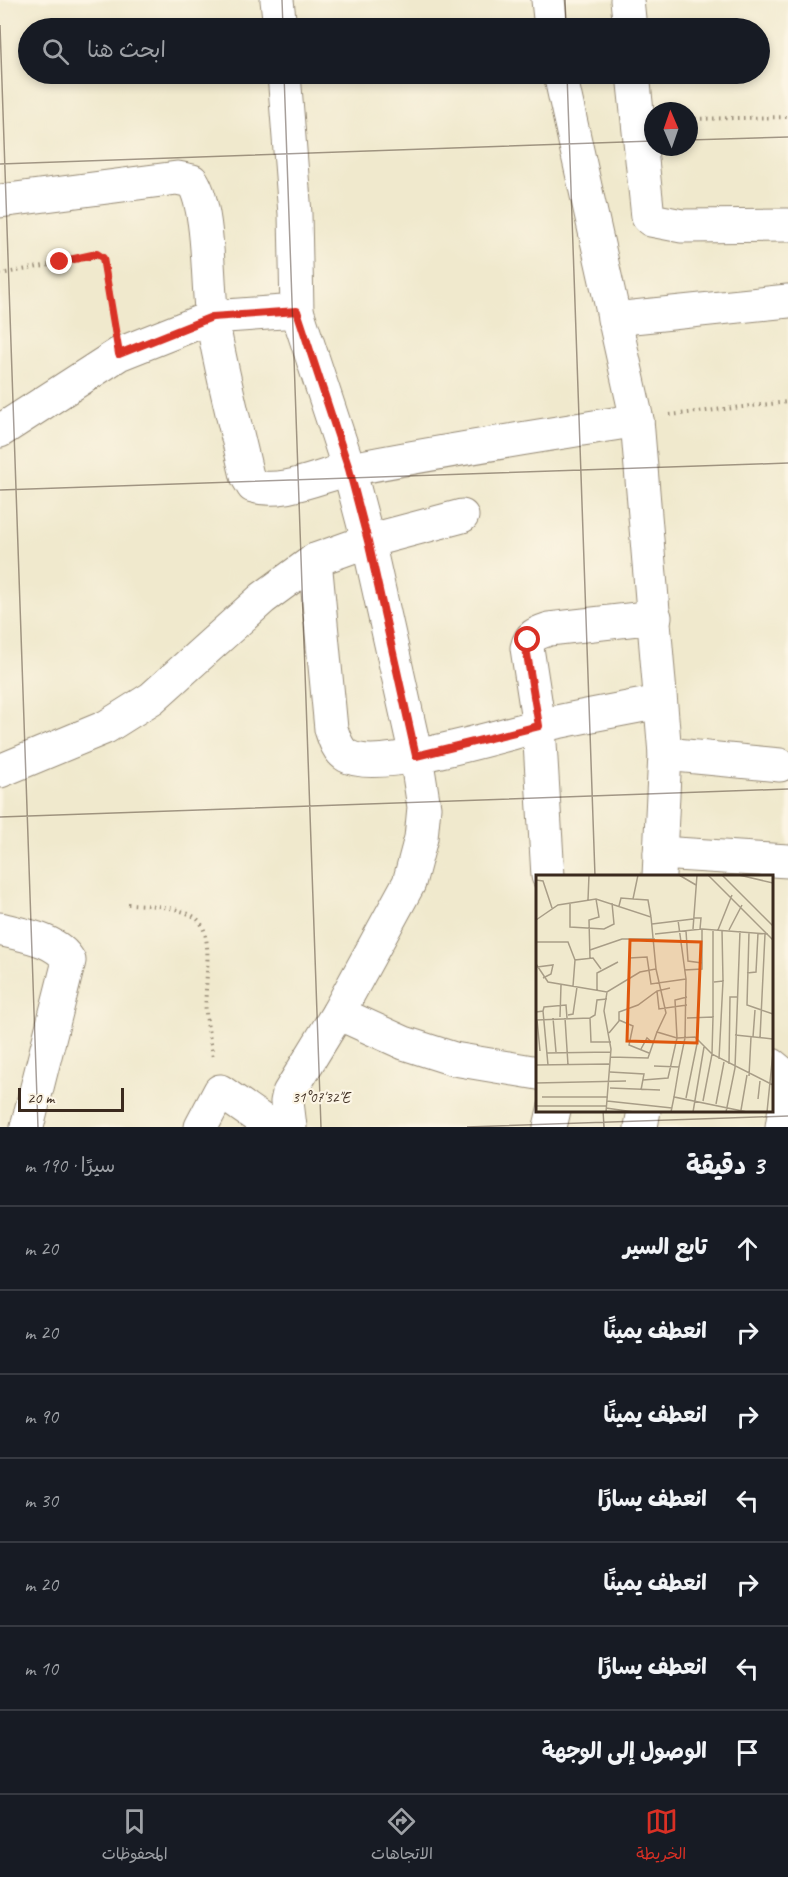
<!DOCTYPE html>
<html lang="ar">
<head>
<meta charset="utf-8">
<style>
	:root { --surface:#171b24; --page:#242831; --text:#f1f3f6; --muted:#9ea1a6; --line:#363941; --accent:#d93025 }
	body { margin:0; font-family:Caveat,"Playpen Sans Arabic",sans-serif; background:var(--page); color:var(--text); direction:rtl }
	.compass { position:absolute; left:644px; top:102px; width:54px; height:54px; border-radius:50%; background:var(--surface); box-shadow:0 3px 9px #0003; rotate:358deg }
	.scale { position:absolute; left:18px; bottom:15px; width:106px; box-sizing:border-box; padding-left:6px; border:3px solid #3b2a1e; border-top:0; font-size:16px; line-height:21px; white-space:nowrap; color:#3b2a1e; -webkit-text-stroke:4px #fcf5e5; paint-order:stroke }
	.stop { position:absolute; width:18px; height:18px; margin:-14px; border:4px solid #d93025; border-radius:50%; background:#fff }
	.stop.end { background:#d93025; border-color:#fff; box-shadow:0 2px 6px #0008 }
	.list { margin:0; padding:0; list-style:none }
	h2 { display:flex; justify-content:space-between; align-items:center; height:78px; margin:0; padding:0 24px; font-size:26px }
	h2 small { font-size:20px; font-weight:400; color:var(--muted) }
	.list li { display:grid; grid-template-columns:39px 1fr auto; gap:18px; align-items:center; box-sizing:border-box; height:84px; padding:0 24px; border-top:2px solid var(--line) }
	.list b { display:block; font-size:22px; white-space:nowrap }
	.list em { font-size:20px; font-style:normal; color:var(--muted) }
	.icon { flex:none; width:33px; height:33px; fill:none; stroke:currentColor; stroke-width:2; stroke-linecap:round; stroke-linejoin:round }
	.map { position:relative; flex:none; width:788px; height:1127px; overflow:hidden; direction:ltr }
	.search { position:absolute; background:var(--surface); box-shadow:0 3px 9px #0003; left:18px; right:18px; top:18px; height:66px; display:flex; align-items:center; gap:15px; box-sizing:border-box; padding:0 21px; border-radius:33px; color:var(--muted); font-size:22px }
	.sheet { height:666px; background:var(--surface) }
	nav { display:flex; justify-content:space-around; align-items:center; box-sizing:border-box; height:84px; border-top:2px solid var(--line); background:var(--surface); font-size:16px; color:var(--muted) }
	nav a { display:grid; justify-items:center; gap:3px }
	nav .on { color:var(--accent) }
	.map>svg:first-child { display:block }
</style>
</head>
<body>
<div class="map">
<svg width="788" height="1127" viewBox="0 0 788 1127">
	<rect width="100%" height="100%" fill="#fcf5e5"/>
	<filter id="ink" filterUnits="userSpaceOnUse"><feTurbulence type="fractalNoise" baseFrequency=".0167" numOctaves="2"/><feDisplacementMap in="SourceGraphic" scale="12" xChannelSelector="R" yChannelSelector="G"/><feConvolveMatrix kernelMatrix="1 2 1 2 8 2 1 2 1" color-interpolation-filters="sRGB"/></filter>
	<filter id="wash" filterUnits="userSpaceOnUse"><feTurbulence type="fractalNoise" baseFrequency=".008" numOctaves="4" result="noise"/><feDisplacementMap in="SourceGraphic" scale="24" xChannelSelector="R" yChannelSelector="G"/><feGaussianBlur stdDeviation="1.35" result="paint"/><feColorMatrix in="noise" values="0 0 0 0 0 0 0 0 0 0 0 0 0 0 0 0 0 1.4 0 .05"/><feComposite in="paint" operator="in"/></filter>
	<g filter="url(#wash)">
		<rect width="100%" height="100%" fill="#f0e9cd"/>
	</g>
	<g filter="url(#ink)">
		<g fill="none" stroke-linecap="round" stroke-linejoin="round">
			<g stroke="#968a76" stroke-width="35">
				<g id="minor">
					<path d="M277,0L280,28"/>
					<path d="M548,0L551,28"/>
					<path d="M627,0L630,28"/>
					<path d="M560,74L637,420L665,754L659,876"/>
					<path d="M633,74L648,217L651,220L682,226L788,225"/>
					<path d="M0,201L177,178L192,181C210,208 207,282 212,318C221,371 235,424 247,476L253,486C284,495 321,475 351,469C446,450 542,436 637,420"/>
					<path d="M297,311L349,469L368,541L416,756L424,807L421,838L409,883L338,1013"/>
					<path d="M614,319L788,301"/>
					<path d="M0,431L119,354L212,317L297,311L295,214L284,74"/>
					<path d="M462,516L368,541L315,560L331,729C334,738 338,751 347,756C378,774 501,735 538,726C578,717 619,710 659,702"/>
					<path d="M665,754L780,765"/>
					<path d="M0,771L106,727L152,698L263,598L315,560"/>
					<path d="M660,853L788,861"/>
					<path d="M548,876L539,726L527,648C530,635 537,633 549,629L655,617"/>
					<path d="M0,929C22,935 57,939 69,961L27,1127"/>
					<path d="M772,1065L788,1078"/>
					<path d="M201,1127L220,1091L272,1127"/>
					<path d="M290,1127L287,1102L289,1093L338,1013L404,1043L454,1059L538,1073"/>
					<path d="M550,1127L554,1110"/>
					<path d="M641,1127L644,1110"/>
					<path d="M782,1127L788,1091"/>
				</g>
			</g>
			<g stroke="#968a76" stroke-width="4" stroke-dasharray="1.5 4.5" stroke-linecap="butt">
				<path d="M689,119L788,117"/>
				<path d="M0,274L100,256L106,270L113,321"/>
				<path d="M670,415L788,402"/>
				<path d="M128,904C149,905 178,906 196,918C216,933 203,990 206,1012C207,1027 211,1043 213,1058"/>
			</g>
			<use href="#minor" stroke="#fff" stroke-width="33"/>
		</g>
	</g>
	<g fill="none" stroke-linecap="round" stroke-linejoin="round" filter="url(#ink)">
		<path stroke="#d93025" stroke-width="8" d="M60,262L97,254L103,258L119,354L212,317L297,311L349,469L368,541L416,756L539,726L526,648L528,640"/>
	</g>
	<path fill="none" stroke="#3b2a1e" stroke-width="1.5" stroke-opacity="0.45" d="M282,0L283,28M565,0L566,28M0,25L38,1127M284,74L321,1127M567,74L595,876M689,140L788,137M0,164L653,141M0,490L788,463M0,817L788,789M603,1110L604,1127M467,1127L788,1116"/>
	<g transform="translate(536 875)">
		<rect width="237" height="237" fill="#f0e9cd"/>
		<path fill="none" stroke="#a89d87" stroke-width="1.5" d="M143,0L160,10M172,0L237,65M186,0L237,51M203,0L237,8M0,5L7,6L16,33M97,24L112,25L115,42M52,25L53,0M34,28V52L68,54L78,49L76,28M83,31L85,23L97,24L102,0M158,43H165L164,54M0,45L22,30L60,24L115,42L120,94L104,97L71,117L12,107L0,89M116,49L157,44M157,54L161,0M177,55V142M182,55L196,20M186,55L187,106M193,55L206,30M150,56L152,86L166,88M213,57L211,130L237,139M119,59L166,54L232,59M0,67H32L39,85M54,75L86,64H119M54,83L53,45L63,42L60,24M93,83L111,82L115,109L150,104M1,92L17,90L15,99L7,103M120,94L130,138L121,157M148,95L166,94V54M211,98L220,97L222,58M178,107L187,106L183,184M37,111L39,85L57,83L65,94M134,113L121,116L123,134L151,130M61,116V98L82,87M7,136L12,190M0,137L7,136L8,132L30,130L31,143M32,140L37,139L41,112M24,142L25,110M17,143L20,177M29,143L32,190M54,143L55,167H75M151,143L177,142L176,179M0,145L54,143L59,140L61,125L71,124M1,145L4,176M83,145L97,151L93,170L113,178M73,158L83,146V137L102,130L121,116M199,160L237,164M217,162L219,135M224,163L229,59M105,174L111,163L117,168M11,178L75,177M74,182L112,183L121,157L141,163L159,162L176,179M193,189L194,122H202M0,190L73,189M118,191L143,192L149,163L150,104L142,45M74,197L108,199L105,215M213,201L215,162M107,205L132,203L141,163L139,125L151,122M0,208L90,206M74,213L124,215M6,222H72M138,222L143,192M150,223L162,164M222,224L224,206M71,226L136,233M167,226L176,179L237,210M180,229L188,187M0,231H70M70,233L98,237M205,235L211,200M70,237L75,174L68,136L71,117M135,237L138,222L211,237M157,237L168,172M190,237L199,193L204,56M231,237L237,177"/>
		<path fill="#df570d" fill-opacity="0.15" stroke="#df570d" stroke-width="3" d="M94,65L165,67L161,168L91,166Z"/>
		<rect width="237" height="237" fill="none" stroke="#3b2a1e" stroke-width="3"/>
	</g>
	<g font-size="15" text-anchor="middle" fill="#3b2a1e" stroke="#fcf5e5" stroke-width="4.5" stroke-linejoin="round" paint-order="stroke">
		<text x="321" y="1102">31°07'32"E</text>
	</g>
</svg>
<svg class="compass" viewBox="-18 -18 36 36"><path d="M0-13l5 13h-10z" fill="#e53935"/><path d="M0 13l5-13h-10z" fill="#9ea1a6"/></svg>
<div class="scale">20 m</div>
<div class="stop" style="left:528px;top:640px"></div>
<div class="stop end" style="left:60px;top:262px"></div>
<div class="search"><svg class="icon" aria-label="search" viewBox="0 0 24 24"><circle cx="10" cy="10" r="6"/><path d="M15 15l6 6"/></svg>ابحث هنا</div>
</div>
<section class="sheet">
<h2>3 دقيقة<small>سيرًا · 190 m</small></h2>
<ul class="list">
<li><svg class="icon" aria-label="ahead" viewBox="0 0 24 24"><path d="M12 20V5M6 11l6-6 6 6"/></svg><div><b>تابع السير</b></div><em>20 m</em></li>
<li><svg class="icon" aria-label="right" viewBox="0 0 24 24"><path d="M7 20v-9h11M14 6l5 5-5 5"/></svg><div><b>انعطف يمينًا</b></div><em>20 m</em></li>
<li><svg class="icon" aria-label="right" viewBox="0 0 24 24"><path d="M7 20v-9h11M14 6l5 5-5 5"/></svg><div><b>انعطف يمينًا</b></div><em>90 m</em></li>
<li><svg class="icon" aria-label="left" viewBox="0 0 24 24"><path d="M17 20v-9H6M10 6l-5 5 5 5"/></svg><div><b>انعطف يسارًا</b></div><em>30 m</em></li>
<li><svg class="icon" aria-label="right" viewBox="0 0 24 24"><path d="M7 20v-9h11M14 6l5 5-5 5"/></svg><div><b>انعطف يمينًا</b></div><em>20 m</em></li>
<li><svg class="icon" aria-label="left" viewBox="0 0 24 24"><path d="M17 20v-9H6M10 6l-5 5 5 5"/></svg><div><b>انعطف يسارًا</b></div><em>10 m</em></li>
<li><svg class="icon" aria-label="arrive" viewBox="0 0 24 24"><path d="M6 21V4h12l-3 4 3 4H6"/></svg><div><b>الوصول إلى الوجهة</b></div></li>
</ul>
</section>
<nav>
<a class="on"><svg class="icon" aria-label="map" viewBox="0 0 24 24"><path d="M3 6l6-2 6 2 6-2v14l-6 2-6-2-6 2zM9 4v14M15 6v14"/></svg>الخريطة</a>
<a><svg class="icon" aria-label="directions" viewBox="0 0 24 24"><path d="M12 3l9 9-9 9-9-9zM9 14v-3h6M13 9l2 2-2 2"/></svg>الاتجاهات</a>
<a><svg class="icon" aria-label="saved" viewBox="0 0 24 24"><path d="M7 4h10v16l-5-4-5 4z"/></svg>المحفوظات</a>
</nav>
</body>
</html>
